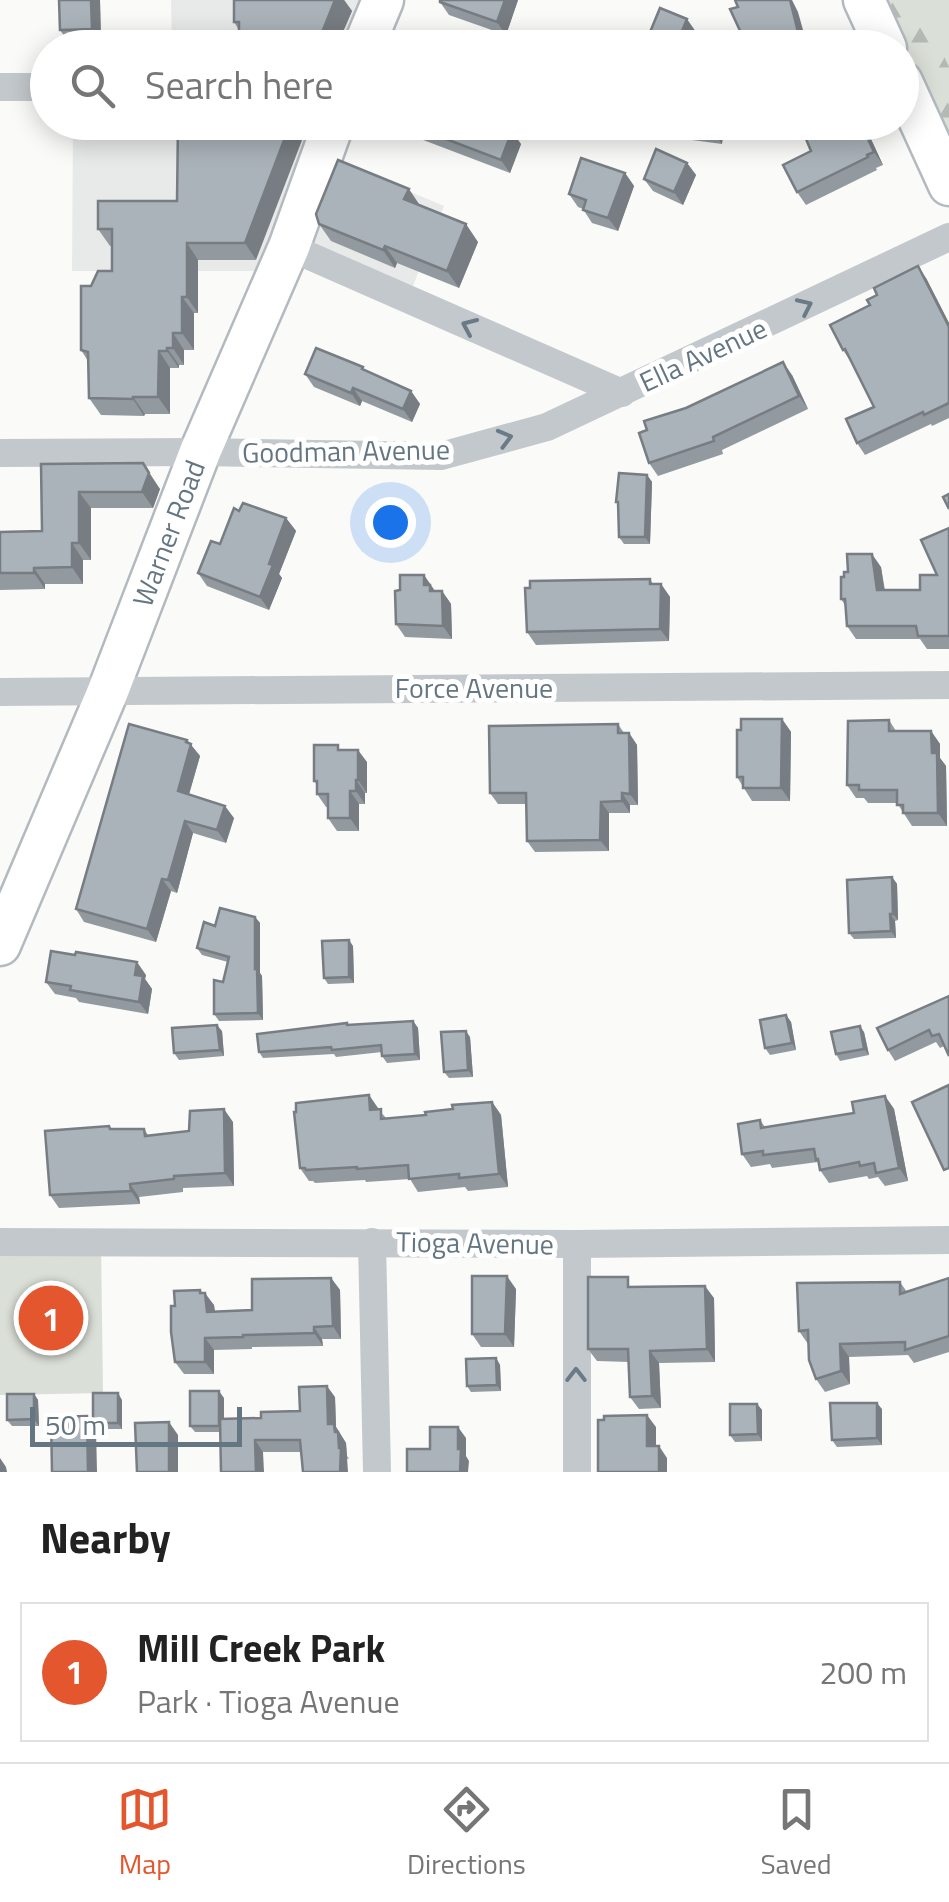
<!DOCTYPE html>
<html lang="en">
<head>
<meta charset="utf-8">
<style>
	:root { --surface:#fff; --page:#f6f6f6; --text:#222; --muted:#767676; --line:#e0e0e0; --accent:#e4572e }
	body { margin:0; font-family:"Titillium Web",sans-serif; background:var(--page); color:var(--text) }
	.scale { position:absolute; left:30px; bottom:25px; width:212px; box-sizing:border-box; padding-left:10px; border:5px solid #657683; border-top:0; font-size:28px; line-height:35px; white-space:nowrap; color:#657683; -webkit-text-stroke:8px #fff; paint-order:stroke }
	.you { position:absolute; left:390px; top:522px; width:35px; height:35px; margin:-25px; border:8px solid #fff; border-radius:50%; background:#1a73e8; box-shadow:0 0 0 15px #1a73e833 }
	.badge { display:grid; place-items:center; width:65px; height:65px; border-radius:50%; background:var(--accent); color:#fff; font-size:32px; font-weight:700 }
	.pin { position:absolute; translate:-50% -50%; border:5px solid #fff; box-shadow:0 2px 10px #0006 }
	.list { margin:0; padding:0; list-style:none }
	h2 { display:flex; justify-content:space-between; align-items:center; height:130px; margin:0; padding:0 40px; font-size:42px }
	h2 small { font-size:32px; font-weight:400; color:var(--muted) }
	.list li { display:grid; grid-template-columns:65px 1fr auto; gap:30px; align-items:center; box-sizing:border-box; height:140px; margin:0 20px 20px; padding:0 20px; border:2px solid var(--line); border-radius:0px }
	.list b { display:block; font-size:38px; white-space:nowrap }
	.list p { margin:0; font-size:32px; white-space:nowrap; color:var(--muted) }
	.list em { font-size:32px; font-style:normal; color:var(--muted) }
	.icon { flex:none; width:55px; height:55px; fill:none; stroke:currentColor; stroke-width:2; stroke-linecap:round; stroke-linejoin:round }
	.map { position:relative; flex:none; width:949px; height:1472px; overflow:hidden }
	.search { position:absolute; background:var(--surface); box-shadow:0 5px 25px #0003; left:30px; right:30px; top:30px; height:110px; display:flex; align-items:center; gap:25px; box-sizing:border-box; padding:0 35px; border-radius:55px; color:var(--muted); font-size:38px }
	.sheet { height:290px; background:var(--surface) }
	nav { display:flex; justify-content:space-around; align-items:center; box-sizing:border-box; height:140px; border-top:2px solid var(--line); background:var(--surface); font-size:28px; color:var(--muted) }
	nav a { display:grid; justify-items:center; gap:5px }
	nav .on { color:var(--accent) }
	.map>svg:first-child { display:block }
</style>
</head>
<body>
<div class="map">
<svg width="949" height="1472" viewBox="0 0 949 1472">
	<defs>
		<pattern id="forest-firs" width="22" height="20" patternUnits="userSpaceOnUse" patternTransform="scale(2.5)"><rect width="22" height="20" fill="#dadfd7"/><path d="M5 1l3.5 6h-7zM16 11l3.5 6h-7z" fill="#b4b9b4"/></pattern>
	</defs>
	<rect width="100%" height="100%" fill="#fafaf8"/>
	<g fill="#e8e9e9">
		<path d="M171,0H383L363,48L172,47Z"/>
		<path d="M73,123H334L323,155L444,206L408,299L289,247L279,271H72Z"/>
	</g>
	<path fill="url(#forest-firs)" d="M864,0H949V185L902,82V48Z"/>
	<g fill="#dadfd7">
		<path d="M918,0H949V67Z"/>
		<path d="M0,1242H101L103,1393L0,1395Z"/>
	</g>
	<g fill="none" stroke-linecap="round" stroke-linejoin="round">
		<g stroke="#b3babf" stroke-width="45">
			<g id="secondary">
				<path d="M864,0L886,48"/>
				<path d="M363,48L383,0"/>
				<path d="M902,82L949,185"/>
				<path id="s1" d="M0,945L108,691L200,452L289,247L334,122"/>
			</g>
		</g>
		<g stroke="#c3c8cc" stroke-width="28">
			<path d="M0,87H48"/>
			<path d="M289,247L622,393"/>
			<path d="M0,453L200,452L441,456L547,427L949,237"/>
			<path d="M0,692L949,685"/>
			<path d="M0,1242L577,1244L949,1240"/>
			<path d="M372,1242L377,1472"/>
			<path d="M577,1472V1244"/>
		</g>
		<use href="#secondary" stroke="#fff" stroke-width="40"/>
	</g>
	<g fill="#929a9f">
		<path d="M100,0L101,42L69,43L60,30Z"/>
		<path d="M234,0H344L352,11L336,48H241L239,45V30L234,22Z"/>
		<path d="M440,0H518L506,35L449,15L440,2Z"/>
		<path d="M696,32L690,48H655L648,37Z"/>
		<path d="M178,122L256,260H198V313H194V350H184V365H179V368H170V414H145L144,416L101,415L89,398L88,361L81,350L91,286L112,271V246H110L98,229L177,201Z"/>
		<path d="M724,122L722,144L692,140L683,127Z"/>
		<path d="M799,122H863L883,165L876,168L877,170L806,205L797,192L811,151Z"/>
		<path d="M409,125L521,144L510,173L418,138Z"/>
		<path d="M687,163L696,175L683,205L653,191L644,179Z"/>
		<path d="M625,173L634,186L618,231L592,223L583,209L578,207L569,194Z"/>
		<path d="M420,206L478,242L459,288L397,263L395,268L331,241L319,224Z"/>
		<path d="M926,278L949,323V418L932,426L931,424L865,455L857,443L874,407L851,362L843,350Z"/>
		<path d="M365,370L411,391L420,404L412,422L362,401L360,406L314,387L305,374Z"/>
		<path d="M792,375L808,409L722,450L723,454L658,476L649,463Z"/>
		<path d="M41,464L160,489L153,508H91V560H83V584H45V589L0,590V532L42,531Z"/>
		<path d="M647,475L652,482L650,544H624L619,537L618,505L616,502Z"/>
		<path d="M239,511L286,518L296,531L279,574L282,578L269,610L207,586L198,573L220,544Z"/>
		<path d="M949,528V649H927L920,639H856L847,626L845,605L841,599L844,577L848,572L881,567L885,590H920L937,575Z"/>
		<path d="M424,575L434,591H442L451,604L452,639L405,637L396,624L400,590Z"/>
		<path d="M650,579L653,584H661L670,597L669,641L536,645L527,632Z"/>
		<path d="M782,719L791,732L790,801H752L737,777Z"/>
		<path d="M889,720L896,731H931L940,744V758L946,766L947,826H912L897,803H868L864,798H856L847,785Z"/>
		<path d="M618,724L624,733H629L637,745L638,805H630V813H609V851L535,852L527,841L526,804H498L490,793Z"/>
		<path d="M187,740L200,756L189,795L234,818L226,843L193,833L177,893L171,891L156,942L84,922L76,909Z"/>
		<path d="M341,750L367,762V793H365V804H359V831H337L328,818V807H326L317,794V785L314,781Z"/>
		<path d="M892,877L897,884L898,920L895,921L896,938L854,939L849,933Z"/>
		<path d="M255,917L260,923V973L262,976L263,1020L219,1021L214,1014L228,962L202,955L197,948L215,926Z"/>
		<path d="M353,946L354,983L328,984L324,978Z"/>
		<path d="M146,975L145,979L152,989L148,1014L79,1002L76,998L55,994L46,982Z"/>
		<path d="M949,996L944,1046L940,1048L936,1042L895,1061L888,1050Z"/>
		<path d="M786,1015L791,1022L796,1050L770,1055L765,1048Z"/>
		<path d="M413,1021L418,1028L420,1060L387,1063L382,1056V1052L336,1057L334,1054L263,1058L259,1052L347,1023L348,1025Z"/>
		<path d="M222,1031L224,1056L179,1060L174,1053Z"/>
		<path d="M864,1032L869,1055L840,1061L836,1054Z"/>
		<path d="M470,1037L473,1077L449,1078L444,1072Z"/>
		<path d="M369,1095L378,1109L387,1119L426,1115L492,1102L501,1115L508,1187L468,1191L465,1187L418,1192L410,1179L366,1182L365,1180L315,1183L313,1181H309L300,1168Z"/>
		<path d="M885,1096L894,1109L908,1181L885,1186L878,1177L869,1179L867,1176L829,1183L820,1170L818,1162L772,1168L770,1164L751,1167L742,1154L760,1120L765,1127L854,1113Z"/>
		<path d="M233,1122L234,1186L183,1188V1192L139,1197L140,1204L59,1208L50,1195L112,1129H144L148,1135L189,1131Z"/>
		<path d="M331,1278L340,1290L341,1339H322L323,1346L252,1347V1349L214,1350V1374H184L175,1362V1306L200,1290L214,1305L215,1311L252,1310Z"/>
		<path d="M949,1278V1352L914,1363L908,1355L849,1357L850,1384L825,1392L816,1379L808,1344L799,1331L900,1282L907,1292Z"/>
		<path d="M635,1287L714,1298L715,1362L659,1363L661,1408L639,1409L630,1397L629,1362L597,1361L588,1349Z"/>
		<path d="M516,1289L514,1347H481L472,1334Z"/>
		<path d="M496,1358L500,1365L501,1391L471,1392L467,1386Z"/>
		<path d="M34,1394L38,1400L39,1426H12L7,1420Z"/>
		<path d="M335,1397L336,1427L346,1443L347,1456L349,1459L301,1452H263L221,1432H195L190,1426L224,1398V1419L261,1418L300,1411Z"/>
		<path d="M122,1400V1429H98L93,1423Z"/>
		<path d="M757,1404L762,1410V1441L735,1442L730,1435Z"/>
		<path d="M882,1409V1445L837,1447L832,1440Z"/>
	</g>
	<g fill="#777d82">
		<path d="M91,0H100L101,42L92,29Z"/>
		<path d="M335,0H344L352,11L336,48H319L317,45Z"/>
		<path d="M505,0H518L506,35L497,22Z"/>
		<path d="M790,0H792L798,12L808,48H802Z"/>
		<path d="M687,19L696,32L690,48H675Z"/>
		<path d="M291,122H309L256,260L245,243Z"/>
		<path d="M714,122H724L722,144L713,131Z"/>
		<path d="M860,122H863L883,165L874,152Z"/>
		<path d="M512,131L521,144L510,173L501,160Z"/>
		<path d="M687,163L696,175L683,205L674,192Z"/>
		<path d="M625,173L634,186L618,231L608,218Z"/>
		<path d="M409,189L421,207L404,199Z"/>
		<path d="M466,224L478,242L459,288L447,271Z"/>
		<path d="M187,243L198,260V313L187,297Z"/>
		<path d="M385,246L397,263L395,268L383,250Z"/>
		<path d="M918,266L926,278L949,323V327Z"/>
		<path d="M182,297L194,313V350L182,333Z"/>
		<path d="M173,333L184,350V365L173,348Z"/>
		<path d="M167,348L179,365V368L167,351Z"/>
		<path d="M159,351L170,368V414L158,397Z"/>
		<path d="M783,362L792,375L808,409L799,396Z"/>
		<path d="M353,388L362,401L360,406L351,393Z"/>
		<path d="M411,391L420,404L412,422L403,409Z"/>
		<path d="M133,397L145,414L144,416L133,399Z"/>
		<path d="M143,463L160,489L153,508L142,492Z"/>
		<path d="M647,475L652,482L650,544L645,537Z"/>
		<path d="M79,492L91,508V560L79,543Z"/>
		<path d="M286,518L296,531L279,574L282,578L269,610L260,597L269,564Z"/>
		<path d="M72,543L83,560V584L72,567Z"/>
		<path d="M872,554L881,567L886,603L877,590Z"/>
		<path d="M34,568L45,584V589L34,573Z"/>
		<path d="M424,575L433,588L439,598L424,585Z"/>
		<path d="M661,584L670,597L669,641L660,629Z"/>
		<path d="M442,591L451,604L452,639L443,626Z"/>
		<path d="M782,719L791,732L790,801L781,788Z"/>
		<path d="M931,731L940,744V758L946,766L947,826L938,813L932,753Z"/>
		<path d="M629,733L637,745L638,805L630,794Z"/>
		<path d="M187,740L200,756L186,804L178,791Z"/>
		<path d="M358,750L367,762V793L358,780Z"/>
		<path d="M356,780L365,793V804L356,791Z"/>
		<path d="M350,791L359,804V831L350,818Z"/>
		<path d="M622,793L630,805V813L622,801Z"/>
		<path d="M601,802L609,813V851L600,840Z"/>
		<path d="M225,806L234,818L226,843L217,830Z"/>
		<path d="M185,821L193,833L177,893L168,880Z"/>
		<path d="M892,877L897,884L898,920L893,914Z"/>
		<path d="M162,879L171,891L156,942L147,929Z"/>
		<path d="M890,914L895,921L896,938L891,931Z"/>
		<path d="M255,917L260,923V973L262,976L263,1020L258,1013L255,969Z"/>
		<path d="M349,940L353,946L354,983L349,977Z"/>
		<path d="M137,962L146,975L145,979L152,989L148,1014L139,1002L135,975Z"/>
		<path d="M786,1015L791,1022L796,1050L792,1043Z"/>
		<path d="M413,1021L418,1028L420,1060L415,1054Z"/>
		<path d="M217,1025L222,1031L224,1056L220,1050Z"/>
		<path d="M860,1026L864,1032L869,1055L864,1049Z"/>
		<path d="M466,1031L470,1037L473,1077L468,1070Z"/>
		<path d="M369,1095L378,1108L379,1123L370,1110Z"/>
		<path d="M885,1096L894,1109L908,1181L899,1168Z"/>
		<path d="M492,1102L501,1115L508,1187L499,1174Z"/>
		<path d="M224,1109L233,1122L234,1186L225,1173Z"/>
		<path d="M130,1184L139,1197L140,1204L131,1191Z"/>
		<path d="M507,1276L516,1289L514,1347L505,1334Z"/>
		<path d="M331,1278L340,1290L341,1339L333,1326Z"/>
		<path d="M705,1286L714,1298L715,1362L707,1349Z"/>
		<path d="M200,1290L206,1298L205,1293L214,1305L216,1324L207,1312Z"/>
		<path d="M314,1327L322,1339L323,1346L314,1333Z"/>
		<path d="M205,1338L214,1350V1374L205,1362Z"/>
		<path d="M840,1344L849,1357L850,1384L841,1371Z"/>
		<path d="M650,1351L659,1363L661,1408L652,1396Z"/>
		<path d="M496,1358L500,1365L501,1391L497,1385Z"/>
		<path d="M327,1386L335,1397L336,1427L346,1443L348,1472H340L339,1448L328,1424Z"/>
		<path d="M219,1391L224,1398V1432L219,1426Z"/>
		<path d="M118,1393L122,1400V1429L118,1423Z"/>
		<path d="M34,1394L38,1400L39,1426L34,1419Z"/>
		<path d="M877,1403L882,1409V1445L877,1438Z"/>
		<path d="M757,1404L762,1410V1441L758,1434Z"/>
		<path d="M647,1415L656,1427V1458L647,1446Z"/>
		<path d="M87,1416L96,1429L97,1472H88Z"/>
		<path d="M169,1422L178,1435V1472H169Z"/>
		<path d="M458,1427L466,1438V1456L469,1461L468,1472H460Z"/>
		<path d="M255,1440L263,1452L264,1472H256Z"/>
		<path d="M659,1446L667,1458V1472H659Z"/>
		<path d="M0,1458L6,1467L7,1472H0Z"/>
	</g>
	<g fill="#aab3b9" stroke="#777d82" stroke-width="2.5">
		<path d="M59,0H91L92,29L60,30Z"/>
		<path d="M234,0H335L317,45H239V22H234Z"/>
		<path d="M440,0H505L497,22L440,2Z"/>
		<path d="M735,0H790L802,48H748L730,9L738,7Z"/>
		<path d="M660,8L687,19L675,48L648,37Z"/>
		<path d="M178,122H291L245,243H187V297H182V333H173V348H167V351H159L158,397H133V399L89,398L88,352L81,350V286H91L98,271H112V229H98V201H177Z"/>
		<path d="M410,122H490L512,131L501,160L409,125Z"/>
		<path d="M683,122H714L713,131L683,127Z"/>
		<path d="M799,122H860L874,152L867,155L868,157L797,192L783,165L811,151Z"/>
		<path d="M656,149L687,163L674,192L644,179Z"/>
		<path d="M581,158L625,173L608,218L583,210L586,200L569,194Z"/>
		<path d="M338,160L409,189L404,199L466,224L447,271L385,246L383,250L319,224L316,214Z"/>
		<path d="M918,266L949,327V403L924,415L923,412L857,443L846,419L874,407L845,349L843,350L830,325L870,305L867,300L877,295L874,288Z"/>
		<path d="M316,348L363,367L362,369L411,391L403,409L353,388L351,393L305,374Z"/>
		<path d="M783,362L799,396L713,437L714,441L649,463L639,433L647,430L644,421L686,408Z"/>
		<path d="M143,463L149,473L142,492H79V543H72V567L34,568V573H0V532L42,531L41,464Z"/>
		<path d="M619,473L647,475L645,537H619L618,502H616Z"/>
		<path d="M949,494V509L943,497Z"/>
		<path d="M243,503L286,518L269,564L273,565L260,597L198,573L211,541L220,544L234,508L239,511Z"/>
		<path d="M949,528V636H918L916,626H847L845,599H841V577H844V572H848L847,554H872L877,590H920V575H937L921,540Z"/>
		<path d="M400,575H424V585H430V591H442L443,626L396,624L395,591L400,590Z"/>
		<path d="M650,579V584H661L660,629L527,632L525,588H530V581Z"/>
		<path d="M741,719H782L781,788H743V777H737V730H741Z"/>
		<path d="M889,720V731H931L932,753H937L938,813H903V805H897V790H859V785H847L848,721Z"/>
		<path d="M129,724L187,740L186,742L191,744L178,791L225,806L217,830L185,821L168,880L162,879L147,929L76,909Z"/>
		<path d="M618,724V733H629L630,794L622,793V801L601,802L600,840L527,841L526,793H490L489,726Z"/>
		<path d="M314,745H338V750H358V780H356V791H350V818H328V794H317V781H314Z"/>
		<path d="M892,877L893,914H890L891,931L849,933L847,880Z"/>
		<path d="M220,908L255,917V969H257L258,1013L214,1014V980L223,982L229,957L197,948L204,922L215,926Z"/>
		<path d="M349,940V977L324,978L322,941Z"/>
		<path d="M51,951L75,955L76,952L137,962L135,975L143,976L139,1002L70,990L71,986L46,982Z"/>
		<path d="M949,996V1056L939,1034L932,1036L929,1030L888,1050L877,1028Z"/>
		<path d="M786,1015L792,1043L765,1048L760,1020Z"/>
		<path d="M413,1021L415,1054L382,1056L381,1045L332,1050L331,1047L259,1052L257,1034L347,1023V1025Z"/>
		<path d="M217,1025L220,1050L174,1053L172,1028Z"/>
		<path d="M860,1026L864,1049L836,1054L831,1032Z"/>
		<path d="M466,1031L468,1070L444,1072L441,1032Z"/>
		<path d="M949,1085V1168L944,1170L912,1102Z"/>
		<path d="M369,1095L370,1110L381,1109V1119L426,1115L425,1112L453,1109L452,1105L492,1102L499,1174L459,1178V1174L409,1179L408,1165L357,1169V1167L306,1170L305,1168H300L294,1112H296V1103Z"/>
		<path d="M885,1096L899,1168L876,1173L874,1163L860,1166L859,1162L820,1170L818,1159L816,1160L814,1149L763,1155V1151L742,1154L738,1124L760,1120L761,1128L854,1113L852,1102Z"/>
		<path d="M224,1109L225,1173L174,1176V1179L130,1184L131,1191L50,1195L45,1131L109,1126L110,1129H144L145,1136L189,1131L190,1111Z"/>
		<path d="M472,1276H507L505,1334H472Z"/>
		<path d="M588,1277H628V1287L705,1286L707,1349L650,1351L652,1396L630,1397L628,1349H588Z"/>
		<path d="M331,1278L333,1326L314,1327V1333L243,1335V1337L205,1338V1362H175L171,1332V1306H175L174,1291L200,1290V1293H205L207,1312L252,1310V1279Z"/>
		<path d="M949,1278V1336L905,1350V1342L840,1344L841,1371L816,1379L809,1360L808,1330L799,1331L797,1283L900,1282V1294Z"/>
		<path d="M496,1358L497,1385L467,1386L466,1359Z"/>
		<path d="M327,1386L328,1424H334L335,1432H338L339,1448H341L340,1472H303L300,1440H255L256,1472H221L220,1419L261,1418V1412L300,1411L299,1387Z"/>
		<rect x="190" y="1391" width="29" height="35"/>
		<rect x="93" y="1393" width="25" height="30"/>
		<path d="M7,1394H34V1419L7,1420Z"/>
		<path d="M830,1403H877V1438L832,1440Z"/>
		<path d="M730,1404H757L758,1434L730,1435Z"/>
		<path d="M647,1415V1446H659V1472H598V1420H604V1416Z"/>
		<path d="M87,1416L88,1472H52L51,1417Z"/>
		<path d="M169,1422V1472H137L135,1423Z"/>
		<path d="M430,1427H458V1449H461L460,1472H407V1449H430Z"/>
	</g>
	<defs><path id="oneway-chevron" d="M-2-3.5L2.5 0L-2 3.5" fill="none" stroke-width="1.6" stroke-linecap="round" stroke-linejoin="round" transform="scale(2.5)"/></defs>
	<g stroke="#6a7a87">
		<use href="#oneway-chevron" transform="translate(805 306) rotate(-25)"/>
		<use href="#oneway-chevron" transform="translate(469 326) rotate(-156)"/>
		<use href="#oneway-chevron" transform="translate(505 438) rotate(-15)"/>
		<use href="#oneway-chevron" transform="translate(576 1375) rotate(-90)"/>
	</g>
	<g text-anchor="middle" stroke-width="10" stroke-linejoin="round" paint-order="stroke">
		<g font-size="28" fill="#657683" stroke="#fff">
			<text transform="translate(703 355) rotate(-25)" y="10">Ella Avenue</text>
			<text transform="translate(346 451) rotate(-1)" y="10">Goodman Avenue</text>
			<text dy="10" stroke="none"><textPath href="#s1" startOffset="445">Warner Road</textPath></text>
			<text x="474" y="698">Force Avenue</text>
			<text transform="translate(475 1243) rotate(1)" y="10">Tioga Avenue</text>
		</g>
	</g>
</svg>
<div class="scale">50 m</div>
<div class="you"></div>
<div class="pin badge" style="left:51px;top:1318px">1</div>
<div class="search"><svg class="icon" aria-label="search" viewBox="0 0 24 24"><circle cx="10" cy="10" r="6"/><path d="M15 15l6 6"/></svg>Search here</div>
</div>
<section class="sheet">
<h2>Nearby<small></small></h2>
<ul class="list">
<li><span class="badge">1</span><div><b>Mill Creek Park</b><p>Park · Tioga Avenue</p></div><em>200 m</em></li>
</ul>
</section>
<nav>
<a class="on"><svg class="icon" aria-label="map" viewBox="0 0 24 24"><path d="M3 6l6-2 6 2 6-2v14l-6 2-6-2-6 2zM9 4v14M15 6v14"/></svg>Map</a>
<a><svg class="icon" aria-label="directions" viewBox="0 0 24 24"><path d="M12 3l9 9-9 9-9-9zM9 14v-3h6M13 9l2 2-2 2"/></svg>Directions</a>
<a><svg class="icon" aria-label="saved" viewBox="0 0 24 24"><path d="M7 4h10v16l-5-4-5 4z"/></svg>Saved</a>
</nav>
</body>
</html>
